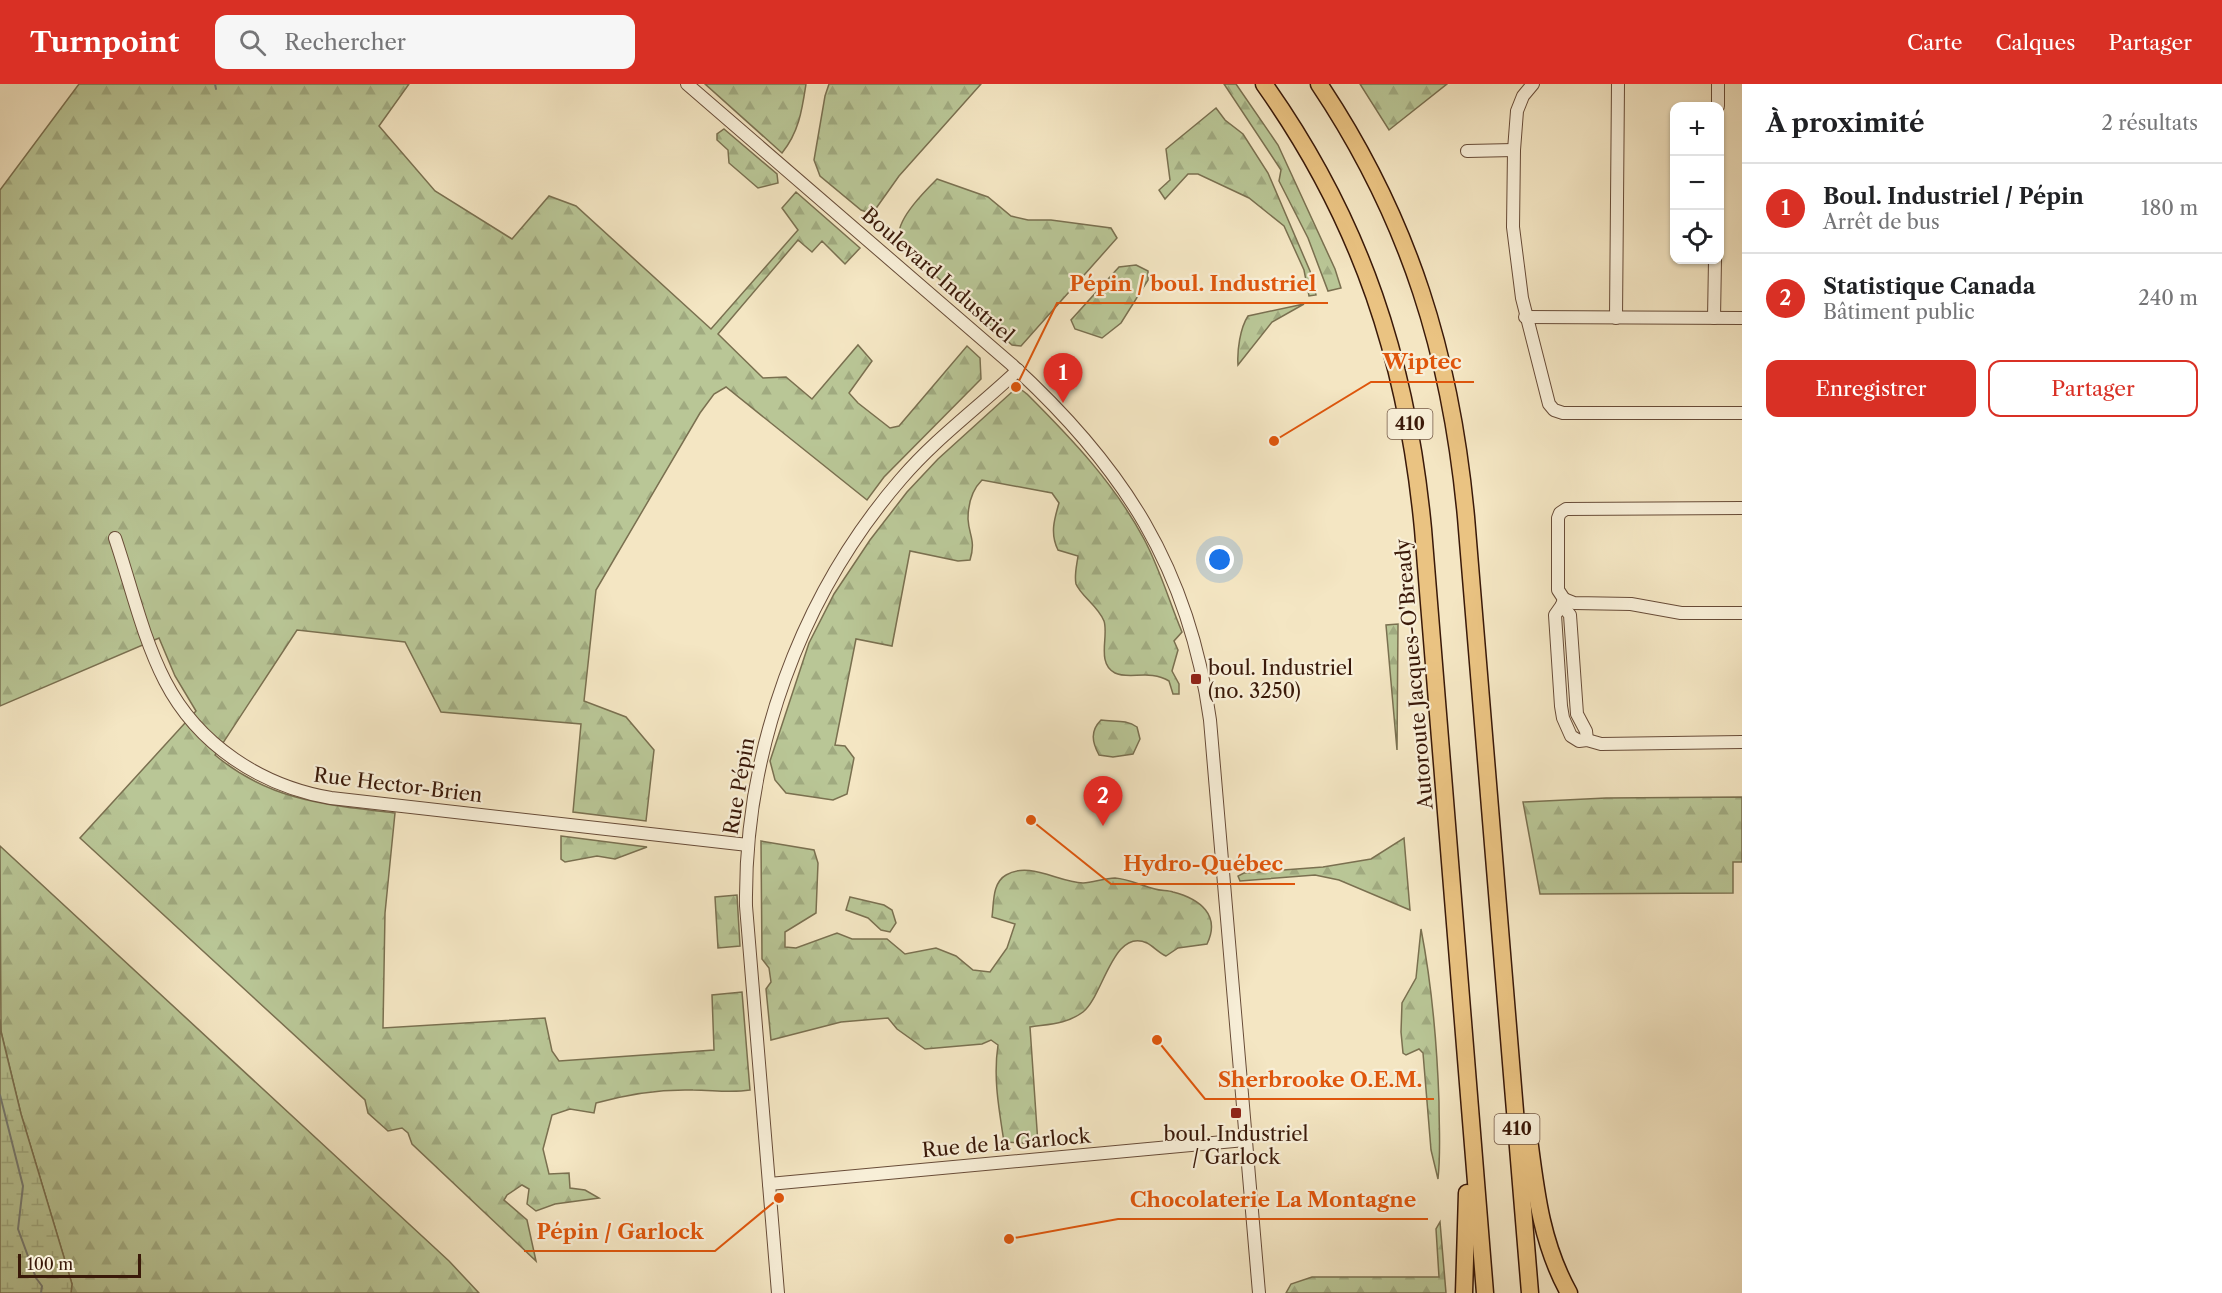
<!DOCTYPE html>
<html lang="fr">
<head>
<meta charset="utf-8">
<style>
	:root { --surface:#fff; --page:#f6f6f6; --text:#202124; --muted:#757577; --line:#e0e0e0; --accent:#d93025 }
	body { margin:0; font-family:"Libre Caslon Text",serif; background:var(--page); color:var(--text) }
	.controls { position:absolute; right:18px; top:18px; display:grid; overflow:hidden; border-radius:12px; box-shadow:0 2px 4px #0004 }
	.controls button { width:54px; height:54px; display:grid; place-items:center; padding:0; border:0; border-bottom:2px solid var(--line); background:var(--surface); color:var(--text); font:30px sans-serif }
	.scale { position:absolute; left:18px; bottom:15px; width:123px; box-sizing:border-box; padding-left:6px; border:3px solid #3a1909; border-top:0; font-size:16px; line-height:21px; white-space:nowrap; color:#3a1909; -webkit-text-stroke:4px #f8efd8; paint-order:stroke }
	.you { position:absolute; left:1220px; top:476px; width:21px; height:21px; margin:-15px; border:4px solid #fff; border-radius:50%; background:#1a73e8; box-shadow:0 0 0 9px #1a73e833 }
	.badge { display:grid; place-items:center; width:39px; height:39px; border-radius:50%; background:var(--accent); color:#fff; font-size:20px; font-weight:700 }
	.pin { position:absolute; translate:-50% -50px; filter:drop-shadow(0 2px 3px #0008) }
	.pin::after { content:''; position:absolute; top:32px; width:21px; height:18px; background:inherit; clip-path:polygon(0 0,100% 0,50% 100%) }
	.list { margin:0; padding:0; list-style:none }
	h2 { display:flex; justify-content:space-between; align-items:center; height:78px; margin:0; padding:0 24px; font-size:26px }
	h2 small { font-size:20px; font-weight:400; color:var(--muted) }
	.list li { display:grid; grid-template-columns:39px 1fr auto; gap:18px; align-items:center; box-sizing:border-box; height:90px; padding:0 24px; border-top:2px solid var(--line) }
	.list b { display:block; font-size:22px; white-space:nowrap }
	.list p { margin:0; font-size:20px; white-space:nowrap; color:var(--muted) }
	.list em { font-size:20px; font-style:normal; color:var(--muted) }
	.actions { display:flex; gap:12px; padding:18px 24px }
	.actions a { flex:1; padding:14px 0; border:2px solid var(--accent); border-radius:12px; text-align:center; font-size:21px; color:var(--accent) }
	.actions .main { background:var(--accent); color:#fff }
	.icon { flex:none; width:33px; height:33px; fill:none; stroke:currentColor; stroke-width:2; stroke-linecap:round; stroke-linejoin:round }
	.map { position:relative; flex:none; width:1742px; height:1209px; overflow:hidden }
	header { display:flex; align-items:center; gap:36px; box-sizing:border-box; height:84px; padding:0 30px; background:var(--accent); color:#fff }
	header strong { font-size:28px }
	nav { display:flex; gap:33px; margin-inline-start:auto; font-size:21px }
	.search { width:420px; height:54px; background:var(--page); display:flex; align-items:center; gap:15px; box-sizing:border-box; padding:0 21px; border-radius:12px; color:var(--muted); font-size:22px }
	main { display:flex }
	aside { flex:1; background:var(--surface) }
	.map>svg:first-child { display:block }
</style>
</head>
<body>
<header>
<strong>Turnpoint</strong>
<div class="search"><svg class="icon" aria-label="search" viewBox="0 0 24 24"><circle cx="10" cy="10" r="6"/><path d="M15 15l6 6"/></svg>Rechercher</div>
<nav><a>Carte</a><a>Calques</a><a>Partager</a></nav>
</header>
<main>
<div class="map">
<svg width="1742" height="1209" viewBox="0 0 1742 1209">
	<defs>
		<pattern id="forest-firs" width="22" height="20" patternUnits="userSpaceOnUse" patternTransform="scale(1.5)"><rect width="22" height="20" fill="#b9c696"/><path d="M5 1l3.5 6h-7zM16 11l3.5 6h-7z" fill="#a0aa80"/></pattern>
		<pattern id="wetland-marsh" width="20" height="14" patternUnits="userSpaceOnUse" patternTransform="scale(1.5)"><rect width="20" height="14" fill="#b9c696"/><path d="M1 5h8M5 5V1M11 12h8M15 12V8" fill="none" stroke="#a0aa80"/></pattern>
	</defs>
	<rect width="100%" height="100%" fill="#f4e6c3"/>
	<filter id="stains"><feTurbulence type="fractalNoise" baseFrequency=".00333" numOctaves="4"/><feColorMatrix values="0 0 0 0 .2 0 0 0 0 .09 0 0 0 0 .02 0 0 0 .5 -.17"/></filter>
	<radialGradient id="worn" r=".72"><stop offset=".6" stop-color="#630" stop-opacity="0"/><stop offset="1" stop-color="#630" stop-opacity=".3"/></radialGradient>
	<g fill="url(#forest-firs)" stroke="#7a7050" stroke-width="1.5">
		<path d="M79,0H409L379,42L435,107L512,155L549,112L576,122L711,245L798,146L782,124L796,108L860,164L845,180L822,157L812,168L798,156L718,250L763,294L786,293L812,315L858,261L872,277L849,309L858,319L890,344L899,342L967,262L980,274L981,295L884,393L867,416L726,303L714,310L700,329L596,506L584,617L626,633L654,666L646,737L573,728L581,640L441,628L405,558L297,546L215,671C270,717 327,721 395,729L385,829L383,944L545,934L552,967L559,977L714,966L712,911L742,908L750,1006C730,1009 713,1006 693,1006C660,1005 628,1010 596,1019L594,1029L570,1025L552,1031L543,1065L549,1090L569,1089L570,1104L585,1106L599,1114L555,1120L536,1127L527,1120L529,1105L522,1101L507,1111L504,1116L527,1136L536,1177L412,1060L408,1049L402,1044L388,1047L368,1029L365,1016L80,754L196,627L175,592L159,554L0,622V106Z"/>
		<path d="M705,0H806C802,26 799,48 782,69Z"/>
		<path d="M829,0H981L899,92L872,130L861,126L820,92L814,76L825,12Z"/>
		<path d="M1224,0H1236L1278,61L1335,185L1341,204L1328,207L1308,154L1279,97L1281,86Z"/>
		<path d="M1360,0H1447L1389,46Z"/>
		<path d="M1216,24L1225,36L1243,50L1268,89L1310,187L1316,211L1309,212L1304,186L1284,142L1249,114L1198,90H1188L1165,115L1159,106L1170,96L1166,65Z"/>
		<path d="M724,45L777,90L778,99L758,104L729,79L728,66L717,56V50Z"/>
		<path d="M937,95L988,113L1011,132L1028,136H1051L1111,144L1117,154L1021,262L1012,261L904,163C902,159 900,155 899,150C899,133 925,107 937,95Z"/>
		<path d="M1136,181L1148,187V196L1121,239L1102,254L1075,245L1071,236L1119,183Z"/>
		<path d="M1304,220L1272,238L1238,281C1237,267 1240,244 1248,232Z"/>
		<path d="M1019,304L1027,310C1072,355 1114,399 1144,455C1160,485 1169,517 1182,548L1174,557L1178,566L1172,587L1179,600V610H1173L1169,597C1150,585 1129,596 1115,589C1096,579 1109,552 1104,537C1098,522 1081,512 1076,500C1074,491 1077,480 1078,472L1058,466C1050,450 1054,436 1059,419L1052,409L982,396C972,406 968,420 968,435C969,452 976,456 970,476L958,477L910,467L892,562L856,555L835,661L845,662L854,674L847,710L833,716L786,709L775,696L770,677L809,559L834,510L870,456L907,408L938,375L1013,307Z"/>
		<path d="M1398,540L1397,666L1386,541Z"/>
		<path d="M1101,636C1114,638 1126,635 1137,643L1140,655L1133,670L1113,673L1099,671C1092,658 1090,647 1101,636Z"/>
		<path d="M1742,713V778H1733V809L1540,810L1523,718L1606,714Z"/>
		<path d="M561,752L647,763L615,775L597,772L565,778L561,775Z"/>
		<path d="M1404,754L1410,826L1339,796L1315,791L1240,797L1238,792L1244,789L1323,783L1371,775Z"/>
		<path d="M761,757L814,766L818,779L816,829L785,848V863L796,864L837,849L852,855H887L905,870L936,864L956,872L973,886L990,888L1007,864L1015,840L992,833C994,819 992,799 1006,791C1029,777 1058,798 1083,799C1093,799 1104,794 1115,794C1129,795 1142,802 1155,805C1161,807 1168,806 1173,808C1200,815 1221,831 1207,860L1178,864L1166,872C1159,869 1153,862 1147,859C1113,843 1103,913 1083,928C1067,940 1049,940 1030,943L1038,1060L1004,1058C999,1025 993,994 998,961L991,956L982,960L925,965L897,945L888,934L841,938L771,956L766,905L771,898L769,884L762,875Z"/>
		<path d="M0,762L449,1177L479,1209H71L72,1200L21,1030L1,947Z"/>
		<path d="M737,811L740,862L718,864L715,813Z"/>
		<path d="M850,813L884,821L892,826L896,839L890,848L881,846L868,834L846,826Z"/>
		<path d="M1421,845C1432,902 1437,959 1439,1018C1439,1045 1441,1067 1438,1095L1431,1066L1423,969L1419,965L1406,971L1403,969L1401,948L1402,919L1416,894Z"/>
		<path d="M1440,1138L1446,1209H1286L1291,1200L1312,1193H1439L1436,1145Z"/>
	</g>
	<path fill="url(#wetland-marsh)" stroke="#7a7050" stroke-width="1.5" d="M0,935L1,948L21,1030L72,1200L71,1209H0Z"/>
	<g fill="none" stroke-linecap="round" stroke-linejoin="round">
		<g stroke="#767c74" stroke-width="2">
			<path d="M215,0L216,5"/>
			<path d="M0,1011L23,1102L18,1145L36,1194L42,1202L41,1209"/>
		</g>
		<g stroke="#684c38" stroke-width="14">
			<g id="minor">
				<path d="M687,0L1011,280C1123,382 1189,484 1210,636L1259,1209"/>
				<path d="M1533,0L1523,12L1517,27L1514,66L1513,143L1522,214L1549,320L1554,326L1563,329H1742"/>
				<path d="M1718,22V0"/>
				<path d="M1467,67L1514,66"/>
				<path d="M1525,233L1742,234"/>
				<path d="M1616,234L1618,0"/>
				<path d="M1714,234L1715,176"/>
				<path d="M115,454C131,501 142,552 165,597C198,661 261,702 331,714L748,761"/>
				<path d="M1564,515L1562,521L1555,531L1561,622L1563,634L1571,652L1579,657L1587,656L1601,660L1742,658"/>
				<path d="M1564,515L1558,506V434L1560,429L1566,425L1742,424"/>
				<path d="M1564,515L1574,519L1631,520L1681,529H1742"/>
				<path d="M1562,521L1570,531L1577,630L1586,647L1587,656"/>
				<path d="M769,1100L1245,1056"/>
				<path d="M778,1209L746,822C744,668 800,512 901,395C936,354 979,323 1018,286"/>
			</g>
		</g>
		<g stroke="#3a1909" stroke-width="19">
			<g id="highway">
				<path d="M1264,0C1362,138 1407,278 1423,445L1485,1209"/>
				<path d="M1319,0C1410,136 1451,272 1466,433L1530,1209"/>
				<path d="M1527,1039C1535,1099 1539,1155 1569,1209"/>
				<path d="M1464,1209L1467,1109"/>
			</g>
		</g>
		<use href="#minor" stroke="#f8efd8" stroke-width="12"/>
		<use href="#highway" stroke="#eac382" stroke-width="16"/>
	</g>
	<g fill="#8f2418" stroke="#f8efd8" stroke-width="2">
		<rect x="1190" y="589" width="12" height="12" rx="3"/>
		<rect x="1230" y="1023" width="12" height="12" rx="3"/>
	</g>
	<g text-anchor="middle" stroke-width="4.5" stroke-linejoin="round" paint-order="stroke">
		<g fill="#f8efd8" stroke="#735947" stroke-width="1.5">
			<rect x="1387.5" y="325" width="45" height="30" rx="4.5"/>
			<rect x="1494.5" y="1030" width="45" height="30" rx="4.5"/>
		</g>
		<g font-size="18" font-weight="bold" fill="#3a1909">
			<text x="1410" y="346">410</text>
			<text x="1517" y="1051">410</text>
		</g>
		<g font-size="20" fill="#3a1909" stroke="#f8efd8">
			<text transform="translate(938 191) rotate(41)" y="7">Boulevard Industriel</text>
			<text transform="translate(1414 590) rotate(-95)" y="7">Autoroute Jacques-O'Bready</text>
			<text transform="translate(398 701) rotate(7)" y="7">Rue Hector-Brien</text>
			<text transform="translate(739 702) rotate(-80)" y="7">Rue Pépin</text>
			<text transform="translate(1006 1059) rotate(-5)" y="7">Rue de la Garlock</text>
		</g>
		<g font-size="20" fill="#3a1909" stroke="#f8efd8" text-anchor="start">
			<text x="1208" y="591">boul. Industriel<tspan x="1208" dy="23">(no. 3250)</tspan></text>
			<text x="1236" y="1057" text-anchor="middle">boul. Industriel<tspan x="1236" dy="23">/ Garlock</tspan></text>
		</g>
	</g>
	<path fill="none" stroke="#df560c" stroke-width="2" d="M1016 303L1057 219H1328M1274 357L1371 298H1474M1031 736L1111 800H1295M1157 956L1205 1015H1434M1009 1155L1118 1135H1428M779 1114L715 1167H524"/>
	<g fill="#df560c" stroke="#f8efd8" stroke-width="2">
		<circle cx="1016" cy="303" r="6"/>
		<circle cx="1274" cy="357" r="6"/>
		<circle cx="1031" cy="736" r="6"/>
		<circle cx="1157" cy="956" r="6"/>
		<circle cx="1009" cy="1155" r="6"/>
		<circle cx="779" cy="1114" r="6"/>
	</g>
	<g font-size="21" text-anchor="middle" font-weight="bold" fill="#df560c" stroke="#f8efd8" stroke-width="4.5" stroke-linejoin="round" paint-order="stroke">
		<text x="1193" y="207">Pépin / boul. Industriel</text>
		<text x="1422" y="285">Wiptec</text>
		<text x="1203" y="787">Hydro-Québec</text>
		<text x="1320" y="1003">Sherbrooke O.E.M.</text>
		<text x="1273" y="1123">Chocolaterie La Montagne</text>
		<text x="620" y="1155">Pépin / Garlock</text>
	</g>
	<rect width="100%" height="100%" filter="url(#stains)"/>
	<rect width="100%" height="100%" fill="url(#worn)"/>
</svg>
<div class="controls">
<button>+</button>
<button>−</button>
<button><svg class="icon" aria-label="locate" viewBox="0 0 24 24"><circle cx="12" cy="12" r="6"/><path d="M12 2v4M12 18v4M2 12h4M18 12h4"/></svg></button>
</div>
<div class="scale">100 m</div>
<div class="you"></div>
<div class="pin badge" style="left:1063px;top:319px">1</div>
<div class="pin badge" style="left:1103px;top:742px">2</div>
</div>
<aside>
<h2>À proximité<small>2 résultats</small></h2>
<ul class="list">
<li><span class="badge">1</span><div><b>Boul. Industriel / Pépin</b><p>Arrêt de bus</p></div><em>180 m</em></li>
<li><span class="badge">2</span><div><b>Statistique Canada</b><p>Bâtiment public</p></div><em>240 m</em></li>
</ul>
<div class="actions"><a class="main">Enregistrer</a><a>Partager</a></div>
</aside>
</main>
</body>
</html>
